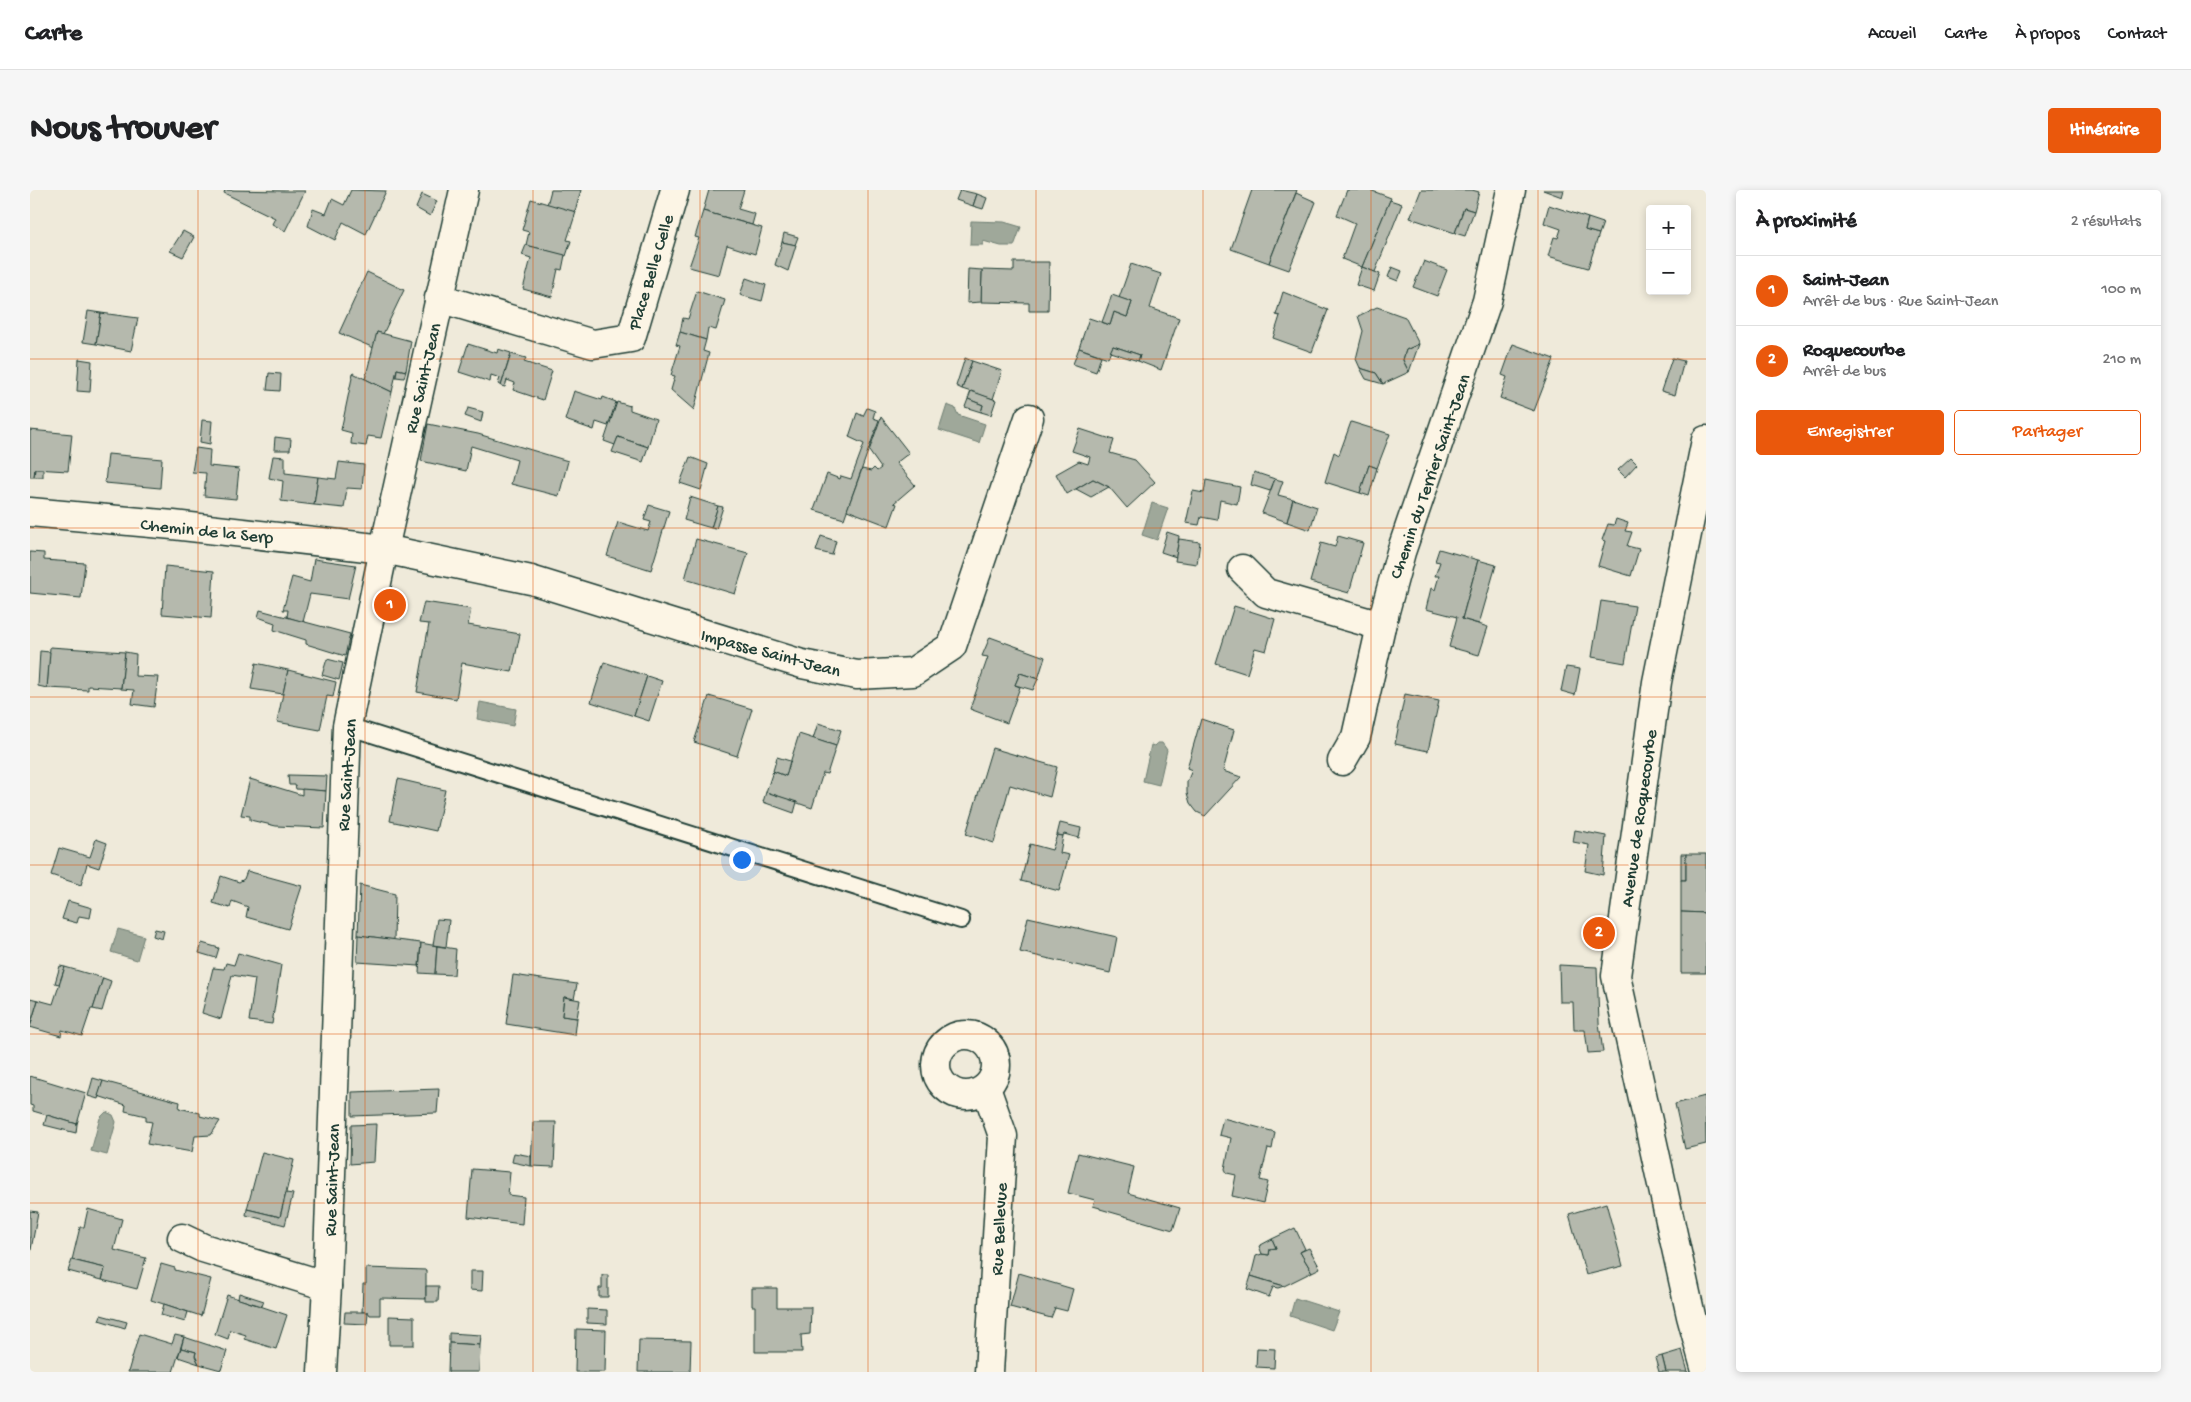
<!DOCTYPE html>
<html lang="fr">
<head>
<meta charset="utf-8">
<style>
	:root { --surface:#fff; --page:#f6f6f6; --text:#202124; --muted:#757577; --line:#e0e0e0; --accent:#ea580c }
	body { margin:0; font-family:"Gochi Hand",sans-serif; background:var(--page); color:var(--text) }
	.controls { position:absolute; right:15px; top:15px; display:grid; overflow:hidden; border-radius:5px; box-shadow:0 2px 8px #0003 }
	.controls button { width:45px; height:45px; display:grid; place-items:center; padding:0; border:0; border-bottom:1px solid var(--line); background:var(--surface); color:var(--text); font:25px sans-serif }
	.you { position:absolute; left:711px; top:669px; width:18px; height:18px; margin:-12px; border:4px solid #fff; border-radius:50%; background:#1a73e8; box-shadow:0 0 0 8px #1a73e833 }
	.badge { display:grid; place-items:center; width:32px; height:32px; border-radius:50%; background:var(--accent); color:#fff; font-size:16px; font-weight:700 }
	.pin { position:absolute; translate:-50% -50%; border:2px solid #fff; box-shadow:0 1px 5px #0006 }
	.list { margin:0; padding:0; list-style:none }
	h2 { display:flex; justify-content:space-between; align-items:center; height:65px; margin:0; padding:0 20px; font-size:21px }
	h2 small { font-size:16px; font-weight:400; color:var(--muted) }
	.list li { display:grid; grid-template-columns:32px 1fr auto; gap:15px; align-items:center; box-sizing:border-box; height:70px; padding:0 20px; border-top:1px solid var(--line) }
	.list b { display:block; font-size:19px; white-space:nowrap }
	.list p { margin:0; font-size:16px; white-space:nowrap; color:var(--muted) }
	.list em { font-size:16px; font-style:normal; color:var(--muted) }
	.actions { display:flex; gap:10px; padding:15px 20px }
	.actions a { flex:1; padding:11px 0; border:1px solid var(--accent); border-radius:5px; text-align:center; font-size:18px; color:var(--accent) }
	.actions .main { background:var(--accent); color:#fff }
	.map { position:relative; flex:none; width:1676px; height:1182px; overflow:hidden; border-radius:5px }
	header { display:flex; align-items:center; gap:30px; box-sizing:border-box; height:70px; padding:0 25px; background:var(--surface); border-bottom:1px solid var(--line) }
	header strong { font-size:24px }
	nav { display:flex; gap:28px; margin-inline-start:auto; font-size:18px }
	.intro { display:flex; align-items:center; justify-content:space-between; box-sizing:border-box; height:120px; padding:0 30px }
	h1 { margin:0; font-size:35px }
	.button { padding:12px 22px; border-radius:5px; background:var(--accent); color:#fff; font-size:18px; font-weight:700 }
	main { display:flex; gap:30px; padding:0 30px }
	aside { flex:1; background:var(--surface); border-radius:5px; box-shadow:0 2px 8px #0003 }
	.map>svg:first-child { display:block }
</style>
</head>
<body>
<header>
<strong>Carte</strong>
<nav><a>Accueil</a><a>Carte</a><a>À propos</a><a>Contact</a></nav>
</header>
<div class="intro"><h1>Nous trouver</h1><a class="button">Itinéraire</a></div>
<main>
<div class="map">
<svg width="1676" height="1182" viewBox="0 0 1676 1182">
	<rect width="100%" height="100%" fill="#efeada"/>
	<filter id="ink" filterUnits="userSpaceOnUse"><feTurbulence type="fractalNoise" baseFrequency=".02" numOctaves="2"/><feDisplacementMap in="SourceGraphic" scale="10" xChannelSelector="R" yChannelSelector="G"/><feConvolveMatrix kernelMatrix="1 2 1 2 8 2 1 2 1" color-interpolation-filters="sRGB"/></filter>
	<g filter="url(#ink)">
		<g fill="#9fa89a" stroke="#6c7d71">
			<path d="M941,31L974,32L991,37L984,56H971L953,51V55H940Z"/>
			<path d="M917,215L925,218L928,225L955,234L949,253L909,240Z"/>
			<path d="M1122,313L1138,318L1127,350L1112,345Z"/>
			<path d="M450,512L486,519L483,536L447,529Z"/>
			<path d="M1127,553H1132L1137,560L1129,595L1113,591L1121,555L1124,556Z"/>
			<path d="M88,739L114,746L107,770L81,762Z"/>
			<path d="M76,922L83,925L86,932L77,965L61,961L70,928Z"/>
			<path d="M1265,1108L1309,1122L1302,1140L1260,1126Z"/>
		</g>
		<g fill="#b5b9ad" stroke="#1f3d34">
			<path d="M195,0L257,1H275L255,41L242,34L245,28L194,3Z"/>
			<path d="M321,0L356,1L336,44L313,32L305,50L278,36L283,19L296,24L302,9L314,15Z"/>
			<path d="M521,0H551L545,22L517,15Z"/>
			<path d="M679,0H714L708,19L725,24L722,35L673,21Z"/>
			<path d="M930,0L947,4L943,16L926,10Z"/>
			<path d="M1222,0H1267L1239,73L1201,59Z"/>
			<path d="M1317,0H1340L1361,8L1332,77L1312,69L1325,33L1307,25Z"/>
			<path d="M1391,0H1442L1449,2L1444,21L1434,18L1425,43L1380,28Z"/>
			<path d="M1513,0H1534L1532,7Z"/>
			<path d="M1266,3L1286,12L1259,80L1239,73Z"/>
			<path d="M392,4L407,11L400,26L386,18Z"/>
			<path d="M947,4L957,8L953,19L943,16Z"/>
			<path d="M501,9L546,22L537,50L541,51L536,66L496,55L499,42L492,40Z"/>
			<path d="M1360,10L1372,14L1345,82L1332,77Z"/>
			<path d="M1519,15L1558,28L1555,40L1569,44L1558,78L1518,66L1524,47L1528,48L1531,39L1514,33Z"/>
			<path d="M1434,18L1444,21L1435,46L1425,43Z"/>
			<path d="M673,21L732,38L725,64L697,55L689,85L659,77L669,48L665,47Z"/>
			<path d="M1558,28L1573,33L1569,44L1555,40Z"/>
			<path d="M153,41L164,47L153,67L140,61Z"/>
			<path d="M754,43L768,47L765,55L752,52Z"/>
			<path d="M752,52L766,55L758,81L745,75Z"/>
			<path d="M496,55L535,65L532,80L528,79L522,107L493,99L501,68L492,65Z"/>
			<path d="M1394,71L1417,80L1407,106L1383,97Z"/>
			<path d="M984,72H1019L1018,121H999V113L951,112L952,80L984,81Z"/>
			<path d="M1101,74L1131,84L1120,118L1149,128L1131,180L1108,171L1110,165L1083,156L1078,168L1049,158L1059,128L1080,135L1084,122L1097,127L1102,112L1089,108Z"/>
			<path d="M1332,77L1350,84L1344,101L1326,95Z"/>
			<path d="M1362,77L1372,81L1368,91L1358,87Z"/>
			<path d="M938,79L952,80L951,112L937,113Z"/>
			<path d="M337,82L374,100L353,144L347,142L344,158L309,143Z"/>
			<path d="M716,88L736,95L732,111L710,105Z"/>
			<path d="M667,101L695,110L686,140L678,138L676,150L650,142L653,128L658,129Z"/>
			<path d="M1253,102L1298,120L1282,162L1243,148L1250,126L1246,125Z"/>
			<path d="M1082,105L1102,112L1097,127L1084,122L1080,135L1072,132Z"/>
			<path d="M1347,117L1375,127L1389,154L1376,160L1373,170L1379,182L1353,194L1346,183L1330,178L1326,169L1333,141L1328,126Z"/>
			<path d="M58,121L71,123L66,154L53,152Z"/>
			<path d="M71,123L108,128L101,161L66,154Z"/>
			<path d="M347,142L381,151L376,181L367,179L362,202L335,189Z"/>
			<path d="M650,142L676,150L673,161L679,163L664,220L641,200L645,186L641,185L650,156L646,155Z"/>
			<path d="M438,154L467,163L468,159L481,163L471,196L468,194L470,188L461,185L460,192L429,182Z"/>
			<path d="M1389,154L1379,182L1373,170L1376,160Z"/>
			<path d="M1483,154L1524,169L1504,221L1470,208L1477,187L1472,185Z"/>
			<path d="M1083,156L1110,165L1108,171L1080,162Z"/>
			<path d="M1049,158L1071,166L1066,182L1043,174Z"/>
			<path d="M481,164L496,168L494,172L522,181L513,210L483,200L485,193L477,190L475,197L471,196Z"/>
			<path d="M935,168L942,171L932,199L926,196Z"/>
			<path d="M1642,168L1654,171L1645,205L1631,201Z"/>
			<path d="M49,169L62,171L60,202L47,201Z"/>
			<path d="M942,171L972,181L963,209L932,199Z"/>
			<path d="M1330,178L1346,183L1353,194L1336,189Z"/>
			<path d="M367,179L376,181L374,188L366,187Z"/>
			<path d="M239,183L251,184L250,201L237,200Z"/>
			<path d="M323,183L362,202L351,248L338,246L336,256L321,254L322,243L311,240Z"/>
			<path d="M544,201L572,210L573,207L586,212L578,236L566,232L564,240L535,230Z"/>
			<path d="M941,201L966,210L961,225L951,222L953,215L938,209Z"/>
			<path d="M938,209L953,215L951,222L935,217Z"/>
			<path d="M587,212L600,216V220L626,229L618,257L588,247L585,255L574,251Z"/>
			<path d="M438,218L453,222L451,232L435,226Z"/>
			<path d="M837,218L845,221L843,228L849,230L814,329L784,320L797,284L810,289L811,286L821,289L834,254L819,247L827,223L833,226Z"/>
			<path d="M851,227L879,263L866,273L885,295L864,313L867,314L859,336L817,320L832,279L841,281L844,278L847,281L851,278L839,261Z"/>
			<path d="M172,230L182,231L180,254L170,252Z"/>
			<path d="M1321,232L1360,244L1347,278L1339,275L1330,303L1295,292L1304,262L1309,265Z"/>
			<path d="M398,234L448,244L538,271L529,306L481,294L487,270L441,256L436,281L391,271Z"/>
			<path d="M1050,239L1084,250L1080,263L1105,270L1125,292L1097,318L1079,297L1063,289L1037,304L1026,284L1049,271L1058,274L1060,267L1042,261Z"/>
			<path d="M0,240L42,244L38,281L5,279L4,287H0Z"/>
			<path d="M245,247L261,249L260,260H244Z"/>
			<path d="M588,247L618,257L613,272L582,262Z"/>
			<path d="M166,258L180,260L179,276L209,279L206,309L174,306L176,283L162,282Z"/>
			<path d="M78,264L132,269L130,298L75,293Z"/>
			<path d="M243,266L255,267V283L288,287L284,315L251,311L253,291L239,288Z"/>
			<path d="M660,267L678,274L671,300L650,293Z"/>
			<path d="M1601,268L1607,274L1595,287L1588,280Z"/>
			<path d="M309,272L334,275L332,299L317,298L314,318L284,315L288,287L306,289Z"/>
			<path d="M1339,275L1347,278L1339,306L1330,303Z"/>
			<path d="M5,279H13V287H4Z"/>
			<path d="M1224,282L1245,289L1240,301L1221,295Z"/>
			<path d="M1063,289L1079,297L1061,307L1046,299Z"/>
			<path d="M1245,289L1253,291L1248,305L1263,309L1257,332L1232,323Z"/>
			<path d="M1176,290L1210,297L1207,314L1190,310L1187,330L1171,327L1169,335L1156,333L1163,301L1174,303Z"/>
			<path d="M660,307L688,316L681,338L654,330Z"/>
			<path d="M1263,309L1287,317L1280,340L1257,332Z"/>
			<path d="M619,315L639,321L621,380L577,366L588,332L618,341L621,332L614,330Z"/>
			<path d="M688,316L693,317L686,339L681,338Z"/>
			<path d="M1586,329L1598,333L1595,341L1602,342L1597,356L1609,359L1601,386L1568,376L1575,351L1572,350L1578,334L1584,335Z"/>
			<path d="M1137,342L1149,346L1146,367L1131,362Z"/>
			<path d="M791,346L806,351L802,365L786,361Z"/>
			<path d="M1308,346L1333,353L1319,403L1280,392L1291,353L1305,357Z"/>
			<path d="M666,349L718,363L705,404L655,389Z"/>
			<path d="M1149,349L1170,352L1167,374L1145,371Z"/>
			<path d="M1409,359L1448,370L1432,429L1458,437L1449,465L1419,457L1427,427L1396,419L1401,398L1405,400L1409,386H1405L1410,372L1405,371Z"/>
			<path d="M0,362L14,363V370L55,373L51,408L0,403Z"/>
			<path d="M284,369L326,375L318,409L280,404L273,432L257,427L258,420H253L262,387L280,392Z"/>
			<path d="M1448,370L1466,375L1449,434L1432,429Z"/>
			<path d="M135,376L184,381L181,428L132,424Z"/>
			<path d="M1571,411L1605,416L1595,473L1562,467Z"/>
			<path d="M394,412L441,419L438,435L490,444L482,482L432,473L426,509L387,502L399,434L389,433Z"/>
			<path d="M1204,416L1245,429L1236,461L1225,458L1217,484L1186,474Z"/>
			<path d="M230,420L320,444L315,466L276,454V450L244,440L245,433L228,427Z"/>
			<path d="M960,447L1015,467L1008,489L990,483L985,495L990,497L977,533L940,519L958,467L952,466Z"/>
			<path d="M20,457L95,462L91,498L58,496V500L17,498Z"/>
			<path d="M10,461L20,462L17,498L8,496Z"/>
			<path d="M95,462L106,464L105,486L128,487L124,517L102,514L104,500L91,499Z"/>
			<path d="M297,469L313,473L309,490L292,485Z"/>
			<path d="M574,472L617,486L604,526L561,512Z"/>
			<path d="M226,473L258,480L253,504L221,499Z"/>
			<path d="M1536,477L1550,479L1545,505L1531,501Z"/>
			<path d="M258,480L306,492L303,507L297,506L290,540L247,532Z"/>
			<path d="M990,483L1008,489L1003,500L985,495Z"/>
			<path d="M617,486L632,491L619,531L604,526Z"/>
			<path d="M1375,504L1409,511L1398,561L1365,554Z"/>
			<path d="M679,506L722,519L707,566L664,552Z"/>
			<path d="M1171,529L1204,540L1193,581L1211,587L1175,626L1167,622L1160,613L1157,603V592L1162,580L1157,578Z"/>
			<path d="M788,533L811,540L806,556L783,549Z"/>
			<path d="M769,544L806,556L797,584L793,583L782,618L736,602L743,581L756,586Z"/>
			<path d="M962,558L1027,577L1020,607L980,595L964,653L936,644Z"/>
			<path d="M747,567L760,571L756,586L743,581Z"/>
			<path d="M258,585L297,586L296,601L266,599L265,595H259Z"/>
			<path d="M220,589L272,605V599L296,601L294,638L246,636L220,630V626L211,625Z"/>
			<path d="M368,589L415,600L406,641L360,631Z"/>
			<path d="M736,602L767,612L764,623L733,612Z"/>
			<path d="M1030,633L1051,638L1049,648L1034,644L1033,646L1027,645Z"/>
			<path d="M1545,640L1576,646L1573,685L1555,681L1559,655L1543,652Z"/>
			<path d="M1027,645L1033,646L1030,663L1039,665L1029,701L991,691L1000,654L1022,660Z"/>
			<path d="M66,649L77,653L69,678L57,674L51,695L21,685L29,658L60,667Z"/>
			<rect x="1651" y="664" width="5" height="26"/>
			<path d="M1656,664H1676V723L1651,722V690H1656Z"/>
			<path d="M217,681L272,696L258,739L216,727L218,717L202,711L200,718L183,713L191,686L209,692L214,689Z"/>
			<path d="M330,695L365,704L364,750L328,745Z"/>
			<path d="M38,711L62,718L60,728L49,726L47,733L32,729Z"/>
			<path d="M1651,722L1676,723V783H1651Z"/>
			<path d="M998,727L1087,747L1080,783L990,762Z"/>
			<path d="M407,729L419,730L416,757L403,755Z"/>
			<path d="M125,739L134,741L132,749L123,746Z"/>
			<path d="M328,745L391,753L389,776L327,772Z"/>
			<path d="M172,753L189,758L186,768L169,763Z"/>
			<path d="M391,753L407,756L405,784L389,783Z"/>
			<path d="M407,756L426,759L424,785L405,784Z"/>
			<path d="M208,763L251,775L242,834L219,831L225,789L202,785L191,829L172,823L183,778L194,779L196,773L204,775Z"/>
			<path d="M1529,775L1567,777L1569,833L1573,862L1558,863L1555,840H1544L1543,812H1530Z"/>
			<path d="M30,776L35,777L29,794L25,793Z"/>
			<path d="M35,777L73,788L63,819H61L52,846L32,840L31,846L0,837L8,810L23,814Z"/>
			<path d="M483,785L547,794L544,809L534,807L532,826L547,828L545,845L476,834Z"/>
			<path d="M73,788L81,791L72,821L63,819Z"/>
			<path d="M534,807L550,810L547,828L532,826Z"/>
			<path d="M0,808L8,810L0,836Z"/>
			<path d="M0,886L56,903L47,934L3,921V916L0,915Z"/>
			<path d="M63,888L73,891L68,909L58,906Z"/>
			<path d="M73,891L150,912L149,918L170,923V926L190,931L181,945L165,946L162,962L117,954L122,932L116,931V926L95,921L96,915L68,906Z"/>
			<path d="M409,899L407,923L322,926V902Z"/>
			<path d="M1675,906L1676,954L1655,959L1645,914Z"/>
			<path d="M17,925L47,934L46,943L14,935Z"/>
			<path d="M1193,928L1245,942L1242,959L1238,958L1230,990L1238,992L1233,1013L1202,1006L1206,985L1197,983L1195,979L1201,948L1189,945Z"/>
			<path d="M503,932H526L524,977L501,976Z"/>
			<path d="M346,934L344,972L320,974L321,935Z"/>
			<path d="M232,962L264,970L250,1027L217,1019Z"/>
			<path d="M484,963L501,966V976L482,972Z"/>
			<path d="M1048,963L1104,977L1098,1003L1150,1018L1143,1040L1070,1019V1018L1063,1016L1065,1010L1038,1003Z"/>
			<path d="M442,979L480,982L478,1005L494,1007L492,1034L438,1027Z"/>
			<path d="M256,1003L263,1004L255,1035L216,1025L217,1019L250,1027Z"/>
			<path d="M1576,1013L1593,1076L1556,1085L1539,1024Z"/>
			<path d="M58,1019L92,1029L84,1060L116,1068L107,1099L72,1090L75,1078L42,1070L50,1037H54Z"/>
			<path d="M0,1021L8,1022L0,1065Z"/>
			<path d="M1265,1038L1275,1059L1270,1062L1282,1082L1254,1096L1221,1086L1226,1066L1232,1064L1239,1065L1240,1059L1246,1058L1242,1049Z"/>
			<path d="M1242,1049L1246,1058L1240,1059L1239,1065L1232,1064L1229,1056Z"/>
			<path d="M1279,1058L1290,1078L1282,1082L1270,1062Z"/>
			<path d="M42,1070L75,1078L72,1090L38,1081Z"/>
			<path d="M131,1074L145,1078V1080L181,1089L171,1126L121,1110Z"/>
			<path d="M336,1078L396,1080V1109L350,1108V1125H340L338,1122H332L333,1094H336Z"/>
			<path d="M440,1081H453L452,1101L440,1100Z"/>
			<path d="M989,1083L1043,1099L1037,1121L1025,1118L1021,1128L980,1117Z"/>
			<path d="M572,1085H578V1107H569V1098H572Z"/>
			<path d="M1221,1086L1237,1091L1254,1096L1248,1098L1243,1097L1239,1107L1217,1099Z"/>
			<path d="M396,1096H409L408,1112H396Z"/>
			<path d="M722,1098H747V1117H781L780,1144L771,1145L772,1162H725V1116H722Z"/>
			<path d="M209,1103L234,1111L232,1116L208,1109Z"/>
			<path d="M197,1105L257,1125L246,1159L214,1149L216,1145L200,1140L198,1149L185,1144Z"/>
			<path d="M134,1114L158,1122L155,1132L131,1125Z"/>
			<path d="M557,1119L577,1120V1134L557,1133Z"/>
			<path d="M315,1122H338L337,1134L314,1133Z"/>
			<path d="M71,1125L97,1132L95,1138L69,1130Z"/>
			<path d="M359,1126L384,1127V1155H359Z"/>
			<path d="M546,1139L576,1140L575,1182H545Z"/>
			<path d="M419,1143L451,1145L450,1155L419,1153Z"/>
			<path d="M109,1144L142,1154L145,1145L154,1147L143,1182H98Z"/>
			<path d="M154,1147L197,1161L191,1180L169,1174L165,1166L166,1162L151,1158Z"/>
			<path d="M609,1150L661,1151L660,1182H608Z"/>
			<path d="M419,1153L450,1155L449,1182H418Z"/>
			<path d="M151,1158L166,1162L165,1166L169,1174L148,1167Z"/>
			<path d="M1227,1158L1245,1159L1244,1178L1226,1177Z"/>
			<path d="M1652,1160L1658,1182H1636L1632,1166Z"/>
			<path d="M1632,1166L1636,1182H1629L1625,1168Z"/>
		</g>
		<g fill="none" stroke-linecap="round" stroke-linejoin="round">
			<g stroke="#1f3d34" stroke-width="20">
				<path id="service" d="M317,536L931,730"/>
			</g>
			<g stroke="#1f3d34" stroke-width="31">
				<g id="minor">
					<path d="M409,108L563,154L601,148L645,0"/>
					<path d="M1212,379L1236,403L1351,436"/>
					<path d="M1312,571L1326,547L1351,436L1371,362L1457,111L1481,0"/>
					<circle cx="936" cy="875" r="30"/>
					<path d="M956,898L973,946L959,1182"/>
					<path d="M152,1048L173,1058L297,1096"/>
					<path d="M292,1182L297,1096L317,536L354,359L501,390L772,474L827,485L883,482L922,456L999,228"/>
				</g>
			</g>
			<g stroke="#1f3d34" stroke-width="31">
				<path id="tertiary" d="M0,322L143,335L354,359L434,0"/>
			</g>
			<g stroke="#1f3d34" stroke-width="31">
				<path id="secondary" d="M1676,250L1627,492L1586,786L1661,1126L1676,1181"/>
			</g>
			<use href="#service" stroke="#fcf5e5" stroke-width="16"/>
			<use href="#minor" stroke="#fcf5e5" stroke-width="28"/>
			<use href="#tertiary" stroke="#fcf5e5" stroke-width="28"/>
			<use href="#secondary" stroke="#fcf5e5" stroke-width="28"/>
		</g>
	</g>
	<path fill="none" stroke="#de580e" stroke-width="1" stroke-opacity="0.55" d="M168,0V1182M335,0V1182M503,0V1182M670,0V1182M838,0V1182M1006,0V1182M1173,0V1182M1341,0V1182M1508,0V1182M0,169H1676M0,338H1676M0,507H1676M0,675H1676M0,844H1676M0,1013H1676"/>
	<g text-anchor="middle" stroke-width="4.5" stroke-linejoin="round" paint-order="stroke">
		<g font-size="18" fill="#1f3d34" stroke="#fcf5e5">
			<text transform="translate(620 82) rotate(-73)" y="6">Place Belle Celle</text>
			<text transform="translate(392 188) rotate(-77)" y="6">Rue Saint-Jean</text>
			<text transform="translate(1399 286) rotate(-71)" y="6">Chemin du Terrier Saint-Jean</text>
			<text transform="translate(177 340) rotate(6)" y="6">Chemin de la Serp</text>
			<text transform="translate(741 462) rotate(15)" y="6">Impasse Saint-Jean</text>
			<text transform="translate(316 585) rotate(-86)" y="6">Rue Saint-Jean</text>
			<text transform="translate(1608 628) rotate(-82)" y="6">Avenue de Roquecourbe</text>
			<text transform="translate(301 990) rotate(-88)" y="6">Rue Saint-Jean</text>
			<text transform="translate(968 1039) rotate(-87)" y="6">Rue Bellevue</text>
		</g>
	</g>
</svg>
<div class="controls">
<button>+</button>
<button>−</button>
</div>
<div class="you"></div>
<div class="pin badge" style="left:360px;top:415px">1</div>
<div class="pin badge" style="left:1569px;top:743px">2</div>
</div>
<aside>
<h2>À proximité<small>2 résultats</small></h2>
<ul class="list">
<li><span class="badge">1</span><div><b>Saint-Jean</b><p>Arrêt de bus · Rue Saint-Jean</p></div><em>100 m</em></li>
<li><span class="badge">2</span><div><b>Roquecourbe</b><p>Arrêt de bus</p></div><em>210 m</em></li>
</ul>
<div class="actions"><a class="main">Enregistrer</a><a>Partager</a></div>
</aside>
</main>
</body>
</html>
